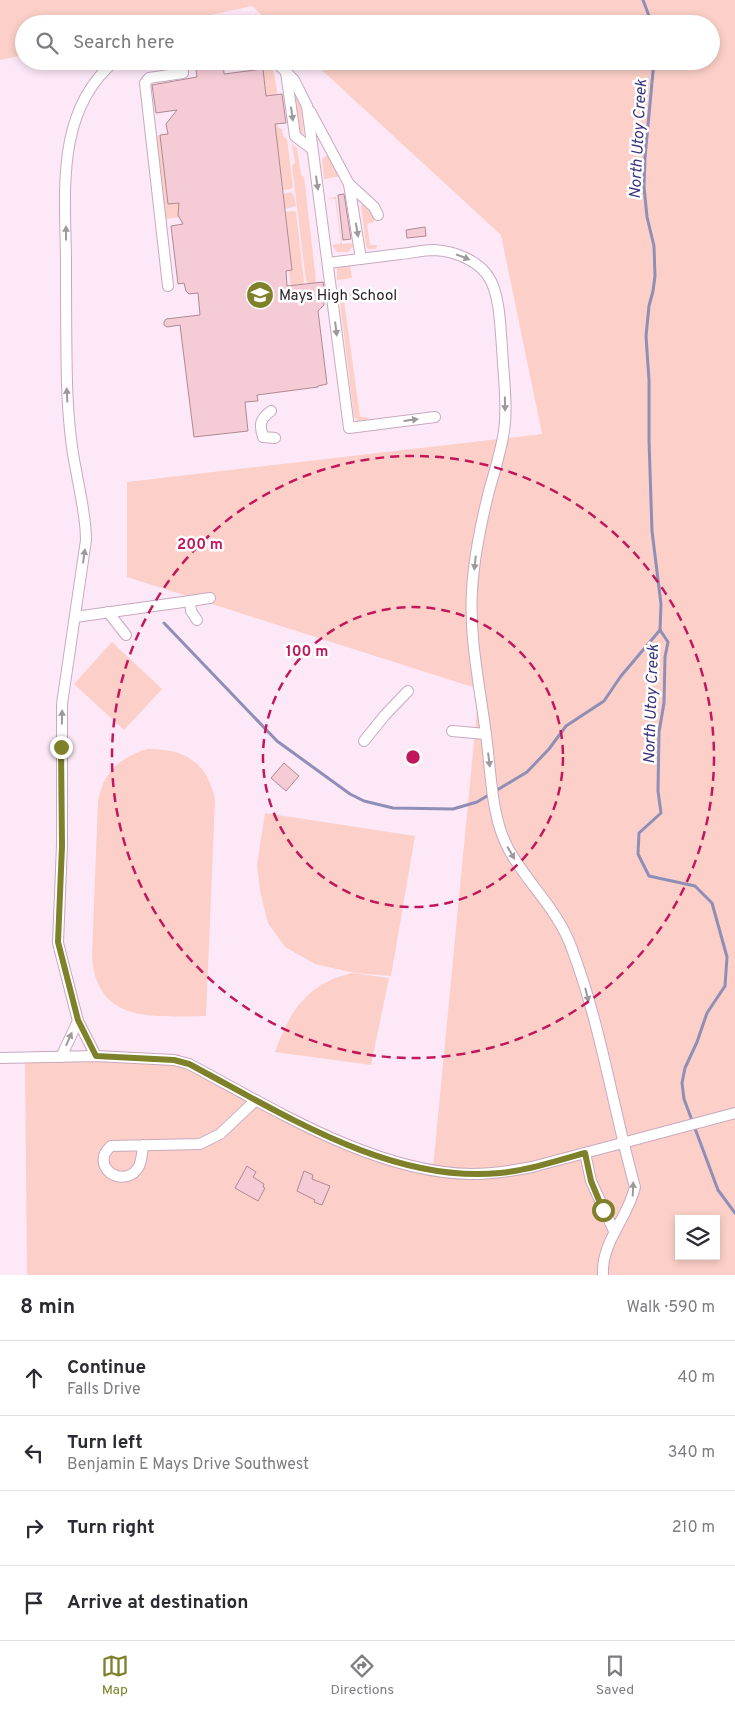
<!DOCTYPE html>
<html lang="en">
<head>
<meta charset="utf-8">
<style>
	:root { --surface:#fff; --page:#f7f7f7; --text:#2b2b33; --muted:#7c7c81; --line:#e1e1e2; --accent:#7f812a }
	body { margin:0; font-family:Overpass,sans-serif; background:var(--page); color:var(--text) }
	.controls { position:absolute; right:15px; bottom:15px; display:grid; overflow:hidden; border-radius:0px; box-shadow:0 2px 8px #0003 }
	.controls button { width:45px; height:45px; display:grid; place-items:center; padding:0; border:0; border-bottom:1px solid var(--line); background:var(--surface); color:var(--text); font:25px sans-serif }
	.stop { position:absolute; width:15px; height:15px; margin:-11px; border:4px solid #7f812a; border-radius:50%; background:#fff }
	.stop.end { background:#7f812a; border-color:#fff; box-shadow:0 1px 5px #0008 }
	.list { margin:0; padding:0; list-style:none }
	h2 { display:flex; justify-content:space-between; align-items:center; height:65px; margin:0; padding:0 20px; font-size:21px }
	h2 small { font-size:16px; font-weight:400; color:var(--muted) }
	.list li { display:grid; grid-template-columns:32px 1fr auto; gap:15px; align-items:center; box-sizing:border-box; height:75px; padding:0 20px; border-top:1px solid var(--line) }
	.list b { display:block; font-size:19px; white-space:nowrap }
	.list p { margin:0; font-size:16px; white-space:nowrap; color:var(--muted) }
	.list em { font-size:16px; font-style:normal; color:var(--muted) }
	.icon { flex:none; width:28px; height:28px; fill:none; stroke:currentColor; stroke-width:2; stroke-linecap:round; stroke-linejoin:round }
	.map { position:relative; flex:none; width:735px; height:1275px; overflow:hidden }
	.search { position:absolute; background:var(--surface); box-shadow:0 2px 8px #0003; left:15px; right:15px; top:15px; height:55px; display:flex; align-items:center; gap:12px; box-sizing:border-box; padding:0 18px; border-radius:28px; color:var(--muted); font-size:19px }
	.sheet { height:365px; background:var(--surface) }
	nav { display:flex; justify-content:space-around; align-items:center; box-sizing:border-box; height:70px; border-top:1px solid var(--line); background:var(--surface); font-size:14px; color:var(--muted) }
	nav a { display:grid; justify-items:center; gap:2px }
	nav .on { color:var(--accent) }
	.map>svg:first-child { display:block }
</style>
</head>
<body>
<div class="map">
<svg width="735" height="1275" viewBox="0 0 735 1275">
	<rect width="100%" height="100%" fill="#fce8f7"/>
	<g fill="#fcd0c8" fill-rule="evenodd">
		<path d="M0,0H735V1275H27L25,1060L178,1054L241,1092L331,1141L433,1168L479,689L127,577V482L542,434L501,235L312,61H711V24H271L252,6L169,24H24V55L0,60ZM679,1219H716V1256H679Z"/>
		<path d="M248,61H263L273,69L278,96L267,100L263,69L253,70L252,65Z"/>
		<path d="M294,92L301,103L304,138L300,134L298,130Z"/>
		<path d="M274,121L280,129H282L283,136L287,139L293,187L291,189L283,190Z"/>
		<path d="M160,135L168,204L187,202L178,212L181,217L164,219L156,136Z"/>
		<path d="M292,144L297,148L301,175L304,177L316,280L315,283L309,284L306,281L292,166L295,162Z"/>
		<path d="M326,156H328L341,176L324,179L322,159Z"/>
		<path d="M291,192L294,195L296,206L285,209L283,194Z"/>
		<path d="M336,197L342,244L352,243L353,246L348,252H337L333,247V245L341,243L335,199L327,198Z"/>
		<path d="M363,203C370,206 375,215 374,222L367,224L370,245H377V247L375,249H368L366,246L361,205Z"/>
		<path d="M294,211L296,212L304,281L303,284L293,286L290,283L289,270L292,269L286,212Z"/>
		<path d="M350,265L352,278L337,280V268L339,266Z"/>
		<path d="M354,292V296L345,298L344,300L360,417H367L368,419L358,421L354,417L339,294Z"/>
		<path d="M112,642L162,689L124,730L74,684Z"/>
		<path d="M147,749C184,748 207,762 215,799L206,1016C155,1016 97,1025 92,957L98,801C104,771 118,759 147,749Z"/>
		<path d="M265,813L415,836L391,976L355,973L315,964L285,947L268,923L260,891L257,865Z"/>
		<path d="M352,973L389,978L371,1065L275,1052C289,1011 308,983 352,973Z"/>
	</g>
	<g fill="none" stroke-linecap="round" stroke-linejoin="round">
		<g stroke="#8e8eb6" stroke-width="3">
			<path d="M643,0L652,24"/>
			<path d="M654,61L645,157L644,187L647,217L654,246L655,276L653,291L649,306L646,336L649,380V440L652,531L661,604L660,630L668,642L665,657L664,703L659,732L658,791L661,813L639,833L638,854L649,876L695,886L712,903L727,957L725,986L707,1013L697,1042L685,1068L682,1083L684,1099L718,1190L735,1213"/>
			<path d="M164,623L277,741L350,794L364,801L393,808L453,809L477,802L527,772L549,749L566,726L604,701L621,676L660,630"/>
		</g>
	</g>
	<g fill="#f5ccd6" stroke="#af8992">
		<path d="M205,61H223L224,74L263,69L266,96L282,94L286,123L275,124L292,270L286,271L287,286L323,282L325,295H323L324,305L318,311L327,384L318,386V387L257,395L258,401L245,402L248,431L194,437L180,325L167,327L164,325V322L166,319L200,315L198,293L189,294L186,291L184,283L178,284L171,226L183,224L178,215L179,203L168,204L160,135L168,134L166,124L177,110L156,113L152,85L197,77L195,62Z"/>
		<path d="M344,194L351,239L343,240L338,195Z"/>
		<path d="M425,227L426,236L407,238L406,230Z"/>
		<path d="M284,763L299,776L286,791L271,778Z"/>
		<path d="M247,1166L256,1172L253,1177L264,1184L263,1187L265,1188L258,1201L235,1188Z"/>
		<path d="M304,1171L313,1175L312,1179L330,1186L322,1205L314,1202L315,1200L297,1191Z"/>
	</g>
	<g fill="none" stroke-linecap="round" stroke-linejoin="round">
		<g stroke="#c8a9c0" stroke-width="12">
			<g id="minor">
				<path d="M275,61L294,80L307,106L349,428L435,417"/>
				<path d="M286,72L295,136L312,149"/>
				<path d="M310,111L349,184L361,259"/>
				<path d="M349,184L374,207L378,215"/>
				<path d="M328,263C352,260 376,257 400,254C411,253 423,250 434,250C455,251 481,261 491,281C500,300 500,325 502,347C503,373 508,405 504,431C501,451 495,470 489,491C481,523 474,557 472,590C469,638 480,687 486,735C491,771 491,818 509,850C528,884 559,911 572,949C601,1026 613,1108 635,1187C628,1218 601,1242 603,1275"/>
				<path d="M168,286L145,83L149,78L183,73L182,65L184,61"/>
				<path d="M271,411C260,419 259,424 263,437L275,438"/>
				<path d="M190,601L210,598"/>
				<path d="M108,612L126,635"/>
				<path d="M75,617L190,601L191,611L197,620"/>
				<path d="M452,731L486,734"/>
				<path d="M364,741L385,715L408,691"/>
				<path d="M96,1056L78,1021L58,943L62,845V704L86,540C86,516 80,494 76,470C70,442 68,413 67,384C66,342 66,300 66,258C65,190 56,110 115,61"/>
				<path d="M61,1057L78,1021"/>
				<path d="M0,1058L96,1056L174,1060L189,1064C272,1108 375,1173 471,1174C492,1174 512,1171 532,1167L735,1113"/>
				<path d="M143,1145C142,1152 142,1162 138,1168C127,1185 100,1175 104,1156C105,1152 108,1149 111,1146L200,1144L220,1134L256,1100"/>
				<path d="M585,1153L591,1181L614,1231"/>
			</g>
		</g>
		<use href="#minor" stroke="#fff" stroke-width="10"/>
	</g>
	<defs><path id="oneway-solid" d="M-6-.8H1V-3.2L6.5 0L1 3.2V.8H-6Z" transform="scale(1.25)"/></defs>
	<g fill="#9e999d">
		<use href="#oneway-solid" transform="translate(292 114) rotate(82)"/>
		<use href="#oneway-solid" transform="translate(317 183) rotate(82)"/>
		<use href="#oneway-solid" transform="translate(357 230) rotate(81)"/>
		<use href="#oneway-solid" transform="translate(66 233) rotate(-90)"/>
		<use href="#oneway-solid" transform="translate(463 257) rotate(21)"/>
		<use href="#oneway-solid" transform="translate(336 329) rotate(83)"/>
		<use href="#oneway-solid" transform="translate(67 395) rotate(-93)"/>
		<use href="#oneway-solid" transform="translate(505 404) rotate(89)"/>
		<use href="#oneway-solid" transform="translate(411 420) rotate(-7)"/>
		<use href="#oneway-solid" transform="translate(84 556) rotate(-82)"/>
		<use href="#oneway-solid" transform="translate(475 563) rotate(96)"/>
		<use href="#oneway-solid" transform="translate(62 717) rotate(-89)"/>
		<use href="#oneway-solid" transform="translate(489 760) rotate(83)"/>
		<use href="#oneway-solid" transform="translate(511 853) rotate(60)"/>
		<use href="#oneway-solid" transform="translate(587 995) rotate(76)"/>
		<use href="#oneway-solid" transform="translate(69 1039) rotate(-66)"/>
		<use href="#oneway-solid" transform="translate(633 1189) rotate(-88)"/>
	</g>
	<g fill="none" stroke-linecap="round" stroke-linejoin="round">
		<path stroke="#7f812a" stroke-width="6" d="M61,747L62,846L58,942L78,1020L96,1056L174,1060L189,1064C282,1113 390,1184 500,1173C528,1170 557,1161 585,1153L591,1181L603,1210"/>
	</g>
	<g fill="none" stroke="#c2185b" stroke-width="2.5" stroke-dasharray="9 6">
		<circle cx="413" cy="757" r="150"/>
		<circle cx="413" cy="757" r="301"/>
	</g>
	<defs>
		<g id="school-disc" transform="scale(1.4375)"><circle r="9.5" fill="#7f812a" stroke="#fff"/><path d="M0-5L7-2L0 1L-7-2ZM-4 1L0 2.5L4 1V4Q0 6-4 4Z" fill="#fff"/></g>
	</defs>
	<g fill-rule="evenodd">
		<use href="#school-disc" x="260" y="295"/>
	</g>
	<g text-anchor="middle" stroke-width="5" stroke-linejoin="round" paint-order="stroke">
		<g font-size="15" fill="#281d26" stroke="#fff" text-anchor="start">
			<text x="279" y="300">Mays High School</text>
		</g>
		<g font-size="16" font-style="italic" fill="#383580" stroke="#fff">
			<text transform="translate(637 139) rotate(-87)" y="6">North Utoy Creek</text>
			<text transform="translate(650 704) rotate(-88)" y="6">North Utoy Creek</text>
		</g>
	</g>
	<circle cx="413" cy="757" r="8" fill="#c2185b" stroke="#fff" stroke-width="2.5"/>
	<g font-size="15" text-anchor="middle" font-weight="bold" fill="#c2185b" stroke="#fff" stroke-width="5" stroke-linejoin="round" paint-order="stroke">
		<text x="200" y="549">200 m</text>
		<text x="307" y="656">100 m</text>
	</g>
</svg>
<div class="controls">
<button><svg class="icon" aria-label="layers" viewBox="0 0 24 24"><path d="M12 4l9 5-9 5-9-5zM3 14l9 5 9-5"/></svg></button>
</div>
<div class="stop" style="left:603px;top:1210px"></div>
<div class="stop end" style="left:61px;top:747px"></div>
<div class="search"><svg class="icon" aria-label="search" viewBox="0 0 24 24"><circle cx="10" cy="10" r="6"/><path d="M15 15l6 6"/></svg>Search here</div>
</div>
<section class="sheet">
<h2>8 min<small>Walk · 590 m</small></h2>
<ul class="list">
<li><svg class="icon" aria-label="ahead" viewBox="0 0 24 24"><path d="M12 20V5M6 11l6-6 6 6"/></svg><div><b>Continue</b><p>Falls Drive</p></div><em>40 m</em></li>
<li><svg class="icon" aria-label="left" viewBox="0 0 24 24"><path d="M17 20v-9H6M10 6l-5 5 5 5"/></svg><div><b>Turn left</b><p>Benjamin E Mays Drive Southwest</p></div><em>340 m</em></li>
<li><svg class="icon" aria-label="right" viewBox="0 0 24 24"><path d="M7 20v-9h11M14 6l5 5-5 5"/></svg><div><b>Turn right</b></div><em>210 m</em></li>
<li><svg class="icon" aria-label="arrive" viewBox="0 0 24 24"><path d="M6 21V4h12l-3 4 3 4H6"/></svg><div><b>Arrive at destination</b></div></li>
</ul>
</section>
<nav>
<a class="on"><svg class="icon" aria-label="map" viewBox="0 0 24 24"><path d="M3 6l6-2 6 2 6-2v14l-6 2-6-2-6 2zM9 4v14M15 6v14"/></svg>Map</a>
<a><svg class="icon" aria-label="directions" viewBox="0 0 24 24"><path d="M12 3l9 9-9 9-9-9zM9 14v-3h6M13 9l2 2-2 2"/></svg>Directions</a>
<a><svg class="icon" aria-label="saved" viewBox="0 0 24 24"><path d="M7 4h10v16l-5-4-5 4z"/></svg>Saved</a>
</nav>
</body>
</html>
